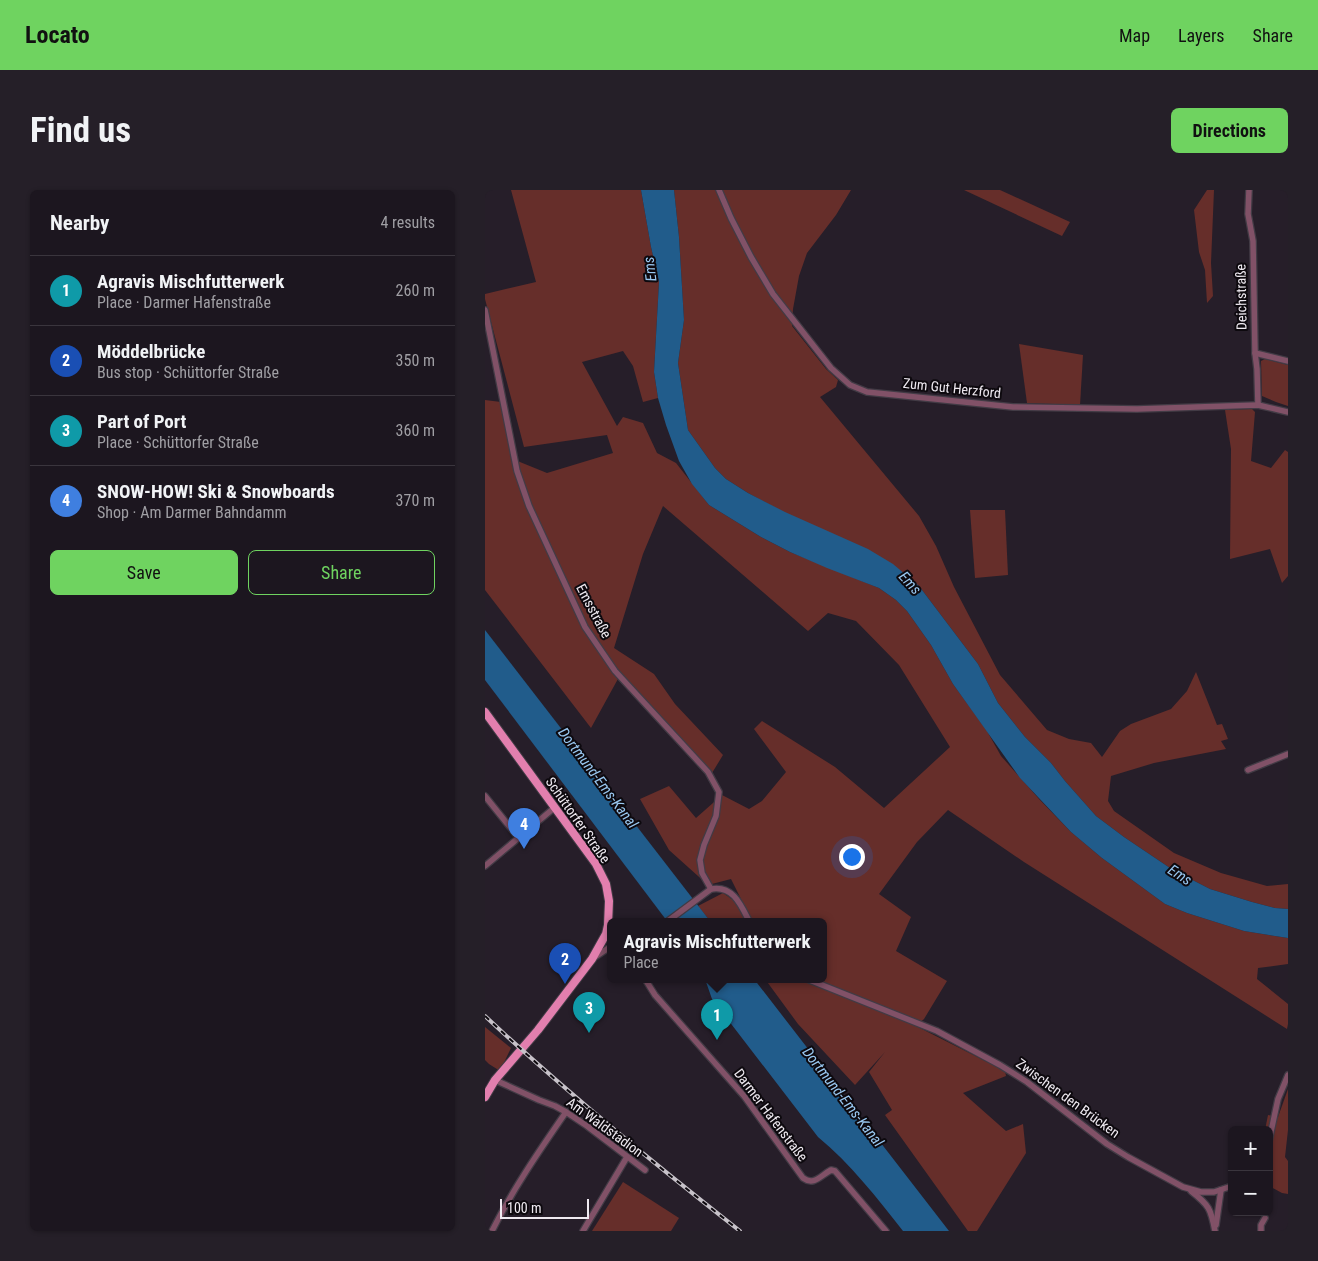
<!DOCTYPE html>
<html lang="en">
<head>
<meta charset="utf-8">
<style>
	:root { --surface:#1c161f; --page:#251f28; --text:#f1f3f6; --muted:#a09fa4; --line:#3a353d; --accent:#6fd360 }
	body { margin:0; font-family:"Roboto Condensed",sans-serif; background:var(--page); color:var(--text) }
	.controls { position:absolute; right:15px; bottom:15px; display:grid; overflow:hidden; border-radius:8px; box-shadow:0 1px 4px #0004 }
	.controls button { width:45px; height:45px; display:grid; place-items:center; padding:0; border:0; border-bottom:1px solid var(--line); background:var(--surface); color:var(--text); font:25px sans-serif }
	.scale { position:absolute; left:15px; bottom:12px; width:89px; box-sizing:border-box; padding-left:5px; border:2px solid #efeaf1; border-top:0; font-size:14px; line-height:18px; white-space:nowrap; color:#efeaf1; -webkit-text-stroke:4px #0d090e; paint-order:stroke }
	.you { position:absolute; left:366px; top:666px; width:18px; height:18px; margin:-12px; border:4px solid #fff; border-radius:50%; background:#1a73e8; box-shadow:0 0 0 8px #1a73e833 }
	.badge { display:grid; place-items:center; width:32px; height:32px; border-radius:50%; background:var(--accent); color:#fff; font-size:16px; font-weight:700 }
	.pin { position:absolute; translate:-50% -41px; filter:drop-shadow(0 1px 2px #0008) }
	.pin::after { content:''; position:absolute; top:26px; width:18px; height:15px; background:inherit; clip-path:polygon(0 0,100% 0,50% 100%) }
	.popup { position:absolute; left:122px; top:728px; width:220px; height:65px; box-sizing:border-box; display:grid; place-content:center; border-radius:8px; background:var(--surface); filter:drop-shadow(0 1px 4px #0005); font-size:16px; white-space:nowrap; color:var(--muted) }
	.popup b { font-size:19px; color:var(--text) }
	.popup::after { content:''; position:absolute; left:50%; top:100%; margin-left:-10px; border:10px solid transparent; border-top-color:var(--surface) }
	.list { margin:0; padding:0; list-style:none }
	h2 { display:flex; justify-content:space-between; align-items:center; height:65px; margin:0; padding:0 20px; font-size:21px }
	h2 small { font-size:16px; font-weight:400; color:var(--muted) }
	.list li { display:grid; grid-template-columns:32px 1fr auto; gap:15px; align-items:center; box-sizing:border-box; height:70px; padding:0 20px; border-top:1px solid var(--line) }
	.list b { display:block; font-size:19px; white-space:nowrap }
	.list p { margin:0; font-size:16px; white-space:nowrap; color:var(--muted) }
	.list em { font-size:16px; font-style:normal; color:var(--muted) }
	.actions { display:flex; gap:10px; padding:15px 20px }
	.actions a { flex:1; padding:11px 0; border:1px solid var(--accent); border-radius:8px; text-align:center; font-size:18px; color:var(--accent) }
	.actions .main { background:var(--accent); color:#111 }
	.map { position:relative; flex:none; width:803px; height:1041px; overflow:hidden; border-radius:8px }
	header { display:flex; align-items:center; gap:30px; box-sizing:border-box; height:70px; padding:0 25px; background:var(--accent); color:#111 }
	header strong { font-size:24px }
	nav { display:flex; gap:28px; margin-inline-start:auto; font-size:18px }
	.intro { display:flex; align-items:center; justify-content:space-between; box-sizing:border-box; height:120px; padding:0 30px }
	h1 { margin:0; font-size:35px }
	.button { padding:12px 22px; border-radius:8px; background:var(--accent); color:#111; font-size:18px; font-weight:700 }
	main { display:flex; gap:30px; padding:0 30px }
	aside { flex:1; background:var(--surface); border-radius:8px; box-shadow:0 1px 4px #0004 }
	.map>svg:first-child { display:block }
</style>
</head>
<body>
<header>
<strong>Locato</strong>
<nav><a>Map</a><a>Layers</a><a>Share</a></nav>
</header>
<div class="intro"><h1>Find us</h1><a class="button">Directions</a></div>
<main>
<aside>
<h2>Nearby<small>4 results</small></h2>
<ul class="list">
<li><span class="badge" style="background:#0f9aa8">1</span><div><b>Agravis Mischfutterwerk</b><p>Place · Darmer Hafenstraße</p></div><em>260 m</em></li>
<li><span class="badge" style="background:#1a4fb4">2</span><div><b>Möddelbrücke</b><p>Bus stop · Schüttorfer Straße</p></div><em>350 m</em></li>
<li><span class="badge" style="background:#0f9aa8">3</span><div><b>Part of Port</b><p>Place · Schüttorfer Straße</p></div><em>360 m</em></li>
<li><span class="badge" style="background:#3f7fe0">4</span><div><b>SNOW-HOW! Ski &amp; Snowboards</b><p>Shop · Am Darmer Bahndamm</p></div><em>370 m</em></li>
</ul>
<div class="actions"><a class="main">Save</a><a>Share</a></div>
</aside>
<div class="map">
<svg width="803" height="1041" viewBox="0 0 803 1041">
	<rect width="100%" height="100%" fill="#261e29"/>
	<g fill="#662e2a">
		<path d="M26,0H156L166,57L174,92L169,182L173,208L158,212L148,176L138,161L97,172L132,236L138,227L158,233L172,263L191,273L224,315L276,347L305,362L394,398L411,410L422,421L446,455L468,494L502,541L516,566L555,610L586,642L617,668L680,714L702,723L759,741L803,748V774L773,778L772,789L803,814V834L802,839L539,672L463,620L432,652L394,704L426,727L411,761L462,791L439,829L431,836L520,881L521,886L478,903L521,941L538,934L541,963L492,1041H483L400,925L407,920L384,882L400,862L370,895L313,834L280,789H338V731H267L246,689L223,695L184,660L155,609L184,596L211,628L237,605L264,619L277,611L301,582L269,539L277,531L350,577L399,618L465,557L414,475L371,431L343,423L323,441L178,316L158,364L129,458L169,484L190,514L238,565L227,583L134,487L106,538L0,400V210L16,212L30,270L62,283L128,263L122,245L39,257L0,109V104L51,92Z"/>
		<path d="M189,0H366L351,25L322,63L314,86L308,119L307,136L341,179L353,190L351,197L335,207L434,326L451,356L469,397L515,485L562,540L584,549L606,553L617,567L635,541L646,534L686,519L702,501L711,482L732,535L737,534L743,549L736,551L741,559L669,573L626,586L623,611L629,621L689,663L736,683L782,696L803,694V719L790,718L767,712L725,699L688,680L639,647L611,626L580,591L566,573L540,547L513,513L493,474L434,396L263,303L241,289L230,278L203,240L193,173L199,130L194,47Z"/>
		<path d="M479,0H515L585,32L577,46Z"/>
		<path d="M722,0H729L726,73L728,106L722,113L720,80L714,62L709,20Z"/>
		<path d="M534,154L598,165L595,215L542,213Z"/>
		<path d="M780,169L803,175V216L791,212L777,206L776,171Z"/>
		<path d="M767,219L770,222L766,271L786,278L800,260L803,262V386L797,393L785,359L745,369L746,259L740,220Z"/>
		<path d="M485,320H520L523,385L490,388Z"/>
		<path d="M238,703L248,710L265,731H225L213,716Z"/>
		<path d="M0,837L26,858L15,881L4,874L0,870Z"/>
		<path d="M803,899V940L800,967L803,971V1004L797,1003L784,996V940H780L783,925L793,927Z"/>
		<path d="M138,992L194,1028L186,1041H107Z"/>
	</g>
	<g fill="#215c8b">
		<path d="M156,0H189L194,47L199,130L193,173L203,240L230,278L241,289L263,303L300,322L383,359L408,374L434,396L493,474L513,513L540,547L566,573L580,591L611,626L639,647L688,680L725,699L767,712L790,718L803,719V748L759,741L702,723L680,714L617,668L586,642L535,588L468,494L446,455L422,421L411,410L394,398L342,378L305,362L276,347L224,315L207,294L194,271L181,235L173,208L169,182L174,92L166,57Z"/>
		<path d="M0,440L225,731H182L0,490Z"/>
		<path d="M220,789H269L464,1041H418C392,1008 365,973 333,947L227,809Z"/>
	</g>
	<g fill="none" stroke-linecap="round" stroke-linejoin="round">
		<g stroke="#423b45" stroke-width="8">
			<g id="minor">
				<path d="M234,0L246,28L266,67L288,104L346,178L365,195L382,202L528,217L652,219L773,215L803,222"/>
				<path d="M764,0L763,24L768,51L770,163L772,179L773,215"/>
				<path d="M0,120L32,281L44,316L100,437L130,481L223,582L234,602L231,626L219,655L215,670L217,683L226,699"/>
				<path d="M770,163L803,171"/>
				<path d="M763,580L803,564"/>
				<path d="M0,606L33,647"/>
				<path d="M0,676L69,618"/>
				<path d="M183,731L226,699C248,695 256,715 264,731"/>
				<path d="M107,769L122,759L126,758"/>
				<path d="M160,789L170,805L259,906L318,988C329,996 335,986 346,980L350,981L401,1041"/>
				<path d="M322,789L452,841L515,875L542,892L622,954L643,967L698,997L716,1002H729L747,996"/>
				<path d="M10,890L54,910L70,916L81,922L102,936L160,980"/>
				<path d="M784,951L793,909L803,885"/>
				<path d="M706,1001C724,1015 726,1019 730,1041"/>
				<path d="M731,1035L736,1000"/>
				<path d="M7,1041C28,999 54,961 81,922"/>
				<path d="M98,1041L142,967"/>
				<path d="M776,1041V1035L780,1028"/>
			</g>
		</g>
		<g stroke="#423b45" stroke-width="10">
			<path id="major" d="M0,522L111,674L121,694L124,711L123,735L121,744L107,769L53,840L10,890L0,907"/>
		</g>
		<use href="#minor" stroke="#815167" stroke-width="5.5"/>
		<use href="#major" stroke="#e27fae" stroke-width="8"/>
		<g stroke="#c7c2c9" stroke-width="4">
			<path id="rail" d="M0,826C81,902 167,972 255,1041"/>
		</g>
		<use href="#rail" stroke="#0d090e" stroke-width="2" stroke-dasharray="5.5" stroke-linecap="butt"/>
	</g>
	<g text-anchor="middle" stroke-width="4" stroke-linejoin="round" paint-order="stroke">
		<g font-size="14" fill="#efeaf1" stroke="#0d090e">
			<text transform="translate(756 107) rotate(-91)" y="5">Deichstraße</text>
			<text transform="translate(467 198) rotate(6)" y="5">Zum Gut Herzford</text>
			<text transform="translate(109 421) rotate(62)" y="5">Emsstraße</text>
			<text transform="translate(93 630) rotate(55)" y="5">Schüttorfer Straße</text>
			<text transform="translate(583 908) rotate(36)" y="5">Zwischen den Brücken</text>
			<text transform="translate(286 925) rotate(53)" y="5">Darmer Hafenstraße</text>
			<text transform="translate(120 937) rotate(36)" y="5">Am Waldstadion</text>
		</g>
		<g font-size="15" font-style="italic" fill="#99c8f1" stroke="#0d090e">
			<text transform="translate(165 79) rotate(-97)" y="5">Ems</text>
			<text transform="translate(425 393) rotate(47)" y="5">Ems</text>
			<text transform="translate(113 588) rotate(53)" y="5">Dortmund-Ems-Kanal</text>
			<text transform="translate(695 685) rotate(33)" y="5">Ems</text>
			<text transform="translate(358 907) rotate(52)" y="5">Dortmund-Ems-Kanal</text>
		</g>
	</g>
</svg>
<div class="controls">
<button>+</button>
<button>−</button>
</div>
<div class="scale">100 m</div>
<div class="you"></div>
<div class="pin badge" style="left:232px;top:850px;background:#0f9aa8">1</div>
<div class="popup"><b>Agravis Mischfutterwerk</b>Place</div>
<div class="pin badge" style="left:80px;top:794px;background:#1a4fb4">2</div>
<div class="pin badge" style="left:104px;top:843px;background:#0f9aa8">3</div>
<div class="pin badge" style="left:39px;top:659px;background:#3f7fe0">4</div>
</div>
</main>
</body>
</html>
